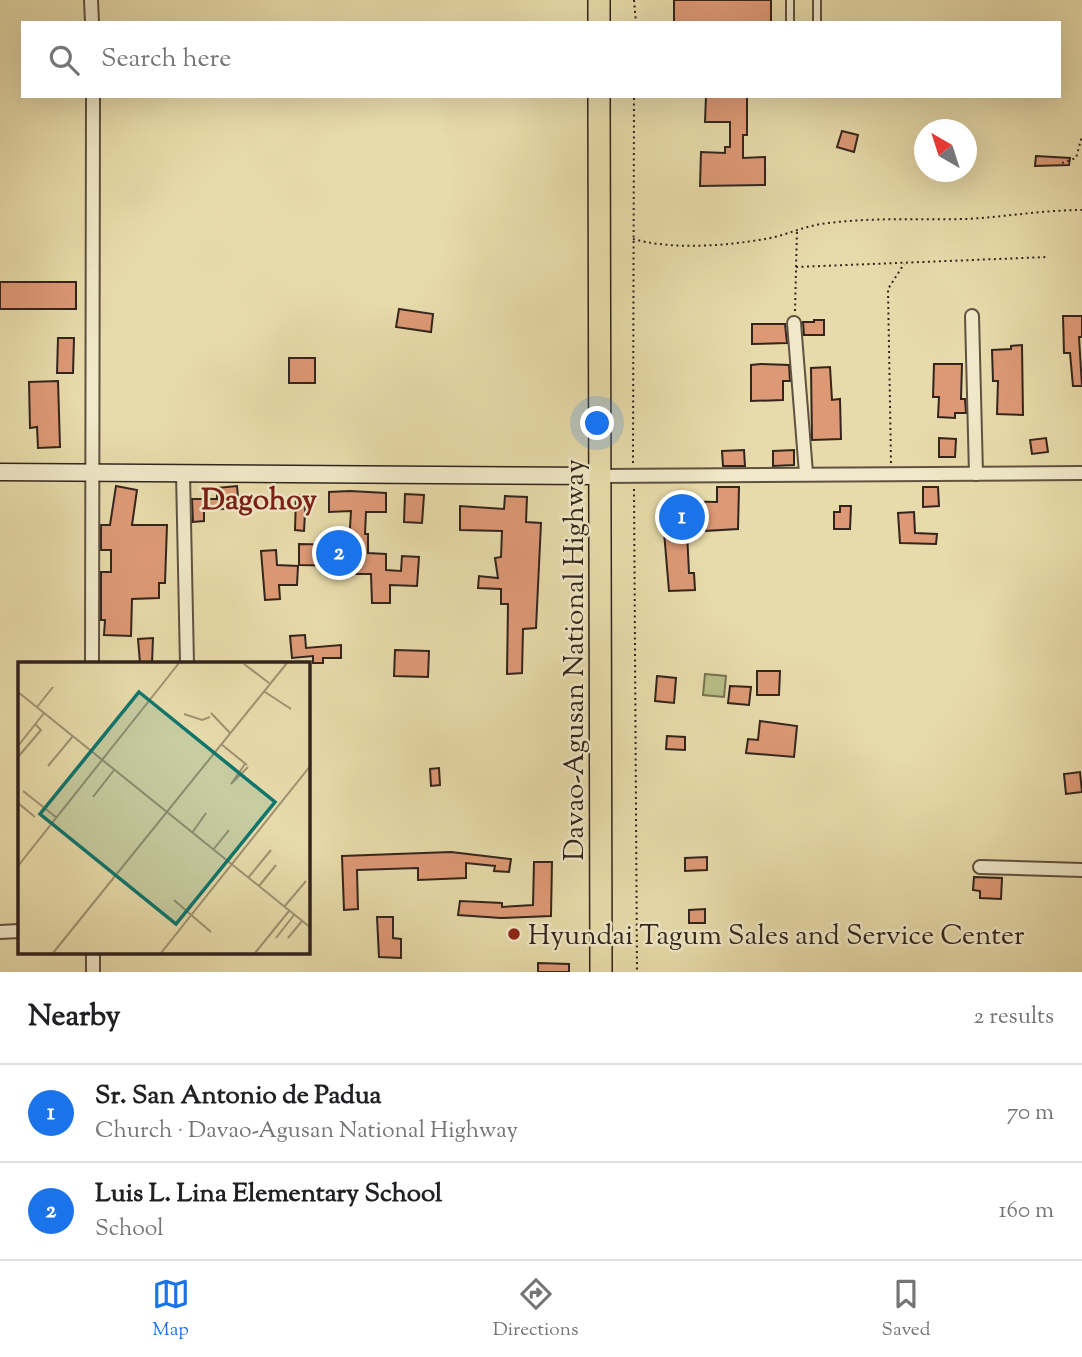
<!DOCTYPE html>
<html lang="en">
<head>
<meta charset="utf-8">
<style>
	:root { --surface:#fff; --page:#f2f2f2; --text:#202124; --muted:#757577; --line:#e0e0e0; --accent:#1a73e8 }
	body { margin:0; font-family:"Sorts Mill Goudy",serif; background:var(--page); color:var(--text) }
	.compass { position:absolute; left:914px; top:119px; width:63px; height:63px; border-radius:50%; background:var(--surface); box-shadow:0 7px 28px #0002; rotate:321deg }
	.you { position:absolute; left:598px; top:424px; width:24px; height:24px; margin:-18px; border:5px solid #fff; border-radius:50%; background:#1a73e8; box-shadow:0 0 0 10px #1a73e833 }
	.badge { display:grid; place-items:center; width:46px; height:46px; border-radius:50%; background:var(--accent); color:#fff; font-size:23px; font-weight:700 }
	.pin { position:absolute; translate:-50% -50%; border:4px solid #fff; box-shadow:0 2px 7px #0006 }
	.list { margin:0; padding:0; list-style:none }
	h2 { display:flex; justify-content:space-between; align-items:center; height:91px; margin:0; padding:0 28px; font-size:30px }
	h2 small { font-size:23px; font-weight:400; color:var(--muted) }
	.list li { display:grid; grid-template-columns:46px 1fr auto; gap:21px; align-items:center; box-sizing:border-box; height:98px; padding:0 28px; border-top:2px solid var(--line) }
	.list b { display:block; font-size:26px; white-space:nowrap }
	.list p { margin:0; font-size:23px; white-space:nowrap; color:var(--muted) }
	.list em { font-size:23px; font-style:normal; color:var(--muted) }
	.icon { flex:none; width:38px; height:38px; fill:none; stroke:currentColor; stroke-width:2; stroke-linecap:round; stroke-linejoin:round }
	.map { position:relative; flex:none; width:1082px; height:972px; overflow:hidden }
	.search { position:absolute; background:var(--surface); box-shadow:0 7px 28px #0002; left:21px; right:21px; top:21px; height:77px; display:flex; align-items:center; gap:18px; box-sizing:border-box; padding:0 24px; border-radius:0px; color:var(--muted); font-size:26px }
	.sheet { height:287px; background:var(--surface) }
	nav { display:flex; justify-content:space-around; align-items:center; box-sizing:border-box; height:98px; border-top:2px solid var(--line); background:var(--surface); font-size:19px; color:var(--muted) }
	nav a { display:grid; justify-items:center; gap:4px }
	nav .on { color:var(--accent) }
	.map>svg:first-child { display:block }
</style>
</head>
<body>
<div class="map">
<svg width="1082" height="972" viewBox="0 0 1082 972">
	<rect width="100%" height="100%" fill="#e8dbab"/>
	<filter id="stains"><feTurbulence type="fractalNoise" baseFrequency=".00286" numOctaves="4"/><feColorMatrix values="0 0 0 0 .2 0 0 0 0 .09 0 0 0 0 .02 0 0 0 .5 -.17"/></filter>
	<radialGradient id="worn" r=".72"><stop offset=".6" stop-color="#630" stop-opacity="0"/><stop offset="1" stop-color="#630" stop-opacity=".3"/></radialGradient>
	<path fill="#b9bf87" stroke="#767252" stroke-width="2" d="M705,674L726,676L724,697L703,695Z"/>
	<g fill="#dd9975" stroke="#32251d" stroke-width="2">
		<rect x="674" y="0" width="97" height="23"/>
		<path d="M706,96H747V135H743V158L765,157V185L700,186L701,152L725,153V147H730V122H705Z"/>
		<path d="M842,131L858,135L854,152L837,147Z"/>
		<path d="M1036,156L1070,158L1069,165L1035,166Z"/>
		<rect x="0" y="282" width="76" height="27"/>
		<path d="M399,309L433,314L431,332L396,327Z"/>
		<path d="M1063,316H1082V337H1079L1082,386H1073L1070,353H1064Z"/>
		<path d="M814,320H824V335H804L803,322H814Z"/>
		<path d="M752,324H785L787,343L752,344Z"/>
		<path d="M58,338H74L73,373H57Z"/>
		<path d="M1022,345L1023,415L997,414L998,381H993L992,350L1011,349V346Z"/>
		<rect x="289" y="358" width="26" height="25"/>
		<path d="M761,364L789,365L790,381H783V400L751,401V365Z"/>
		<path d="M934,364H962L961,399H965L966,413H955V418L938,417L939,397H933Z"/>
		<path d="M830,367L832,400L840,399L841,439L812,440L811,368Z"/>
		<path d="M58,381L60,447L38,448L37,427L30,428L29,382Z"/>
		<path d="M939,438L956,439L955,457H939Z"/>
		<path d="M1046,438L1048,452L1032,454L1030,440Z"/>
		<path d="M744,450L745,466H723L722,451Z"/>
		<path d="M794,450V465L773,466V451Z"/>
		<path d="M116,486L137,490L132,525H167L165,583H159V598L132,599L131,636L104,635L105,620H101V572H111V550H101V525H110Z"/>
		<path d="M237,486L239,508L204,510V521L193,522L192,499H217V488Z"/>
		<path d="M717,487H739L738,529L687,532L689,573H694L695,590L669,591L664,532H662V501L717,502Z"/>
		<path d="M923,487H938L939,506L923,507Z"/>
		<path d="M350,491L386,493V512H366L365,534H368V553L386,554V570L401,571L402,556L419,557L417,586L390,585V603H372L371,574H349V566L299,565V544L349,545L351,511L329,512V492Z"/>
		<path d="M405,494L424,495L422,523L404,522Z"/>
		<path d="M296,495H306L304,531L295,530Z"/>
		<path d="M505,496L527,497L526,522L541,523L536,628L523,629L522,673L507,674L508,604H501V589L478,588L479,576L498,578L495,558L501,557L502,531L460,530V506L504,509Z"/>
		<path d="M840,506H851L850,529H834V512H840Z"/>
		<path d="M914,512L915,533L937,534L936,544L900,543L898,513Z"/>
		<path d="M276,550L277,565L298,566L297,585H279L280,599L265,600L261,551Z"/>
		<path d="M305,635L306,648L341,645V658H323V663H313V656L292,658L290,636Z"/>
		<path d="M153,638L152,664L140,663L138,639Z"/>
		<path d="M395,650L429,651L428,677L394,676Z"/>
		<path d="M757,671H780L779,695H757Z"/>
		<path d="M657,676L676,678L674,703L655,701Z"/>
		<path d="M730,686L751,687L749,705L728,703Z"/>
		<path d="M760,721L797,726L794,757L746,753L748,739L758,740Z"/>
		<path d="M667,736L685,737V750L666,749Z"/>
		<path d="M439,768L440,785L431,786L430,769Z"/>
		<path d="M1080,772L1082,792L1066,794L1064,774Z"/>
		<path d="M451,852L511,859L509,872L494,871L495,866L466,863V878L418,880V868L357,870L358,909L344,910L342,856Z"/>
		<path d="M707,857V870L685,871V858Z"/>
		<path d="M534,862H552L551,916L501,918L458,915L460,901L502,903V907L533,905Z"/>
		<path d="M974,877L1002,878L1001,899L980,898V891L973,890Z"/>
		<path d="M705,909V923H689V910Z"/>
		<path d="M377,917H393V938L401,939V958L379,957Z"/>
		<path d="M538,963L569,964V972H538Z"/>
	</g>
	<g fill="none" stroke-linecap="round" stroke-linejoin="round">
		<g stroke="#605240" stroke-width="10">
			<g id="lane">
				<path d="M790,23V0"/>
				<path d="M817,23V0"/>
			</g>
		</g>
		<g stroke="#605240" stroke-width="16">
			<g id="street">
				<path d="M91,0L92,23"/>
				<path d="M972,316L976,474"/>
				<path d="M794,323L806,473"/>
				<path d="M183,473L187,664"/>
				<path d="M600,476L1082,473"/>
				<path d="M92,664L93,96"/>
				<path d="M980,867L1082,870"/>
				<path d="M0,932L19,931"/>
				<path d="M93,953V972"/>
			</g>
		</g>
		<g stroke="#32251d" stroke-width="19">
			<path id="secondary" d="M0,472L600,476"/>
		</g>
		<g stroke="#32251d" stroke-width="24">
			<g id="highway">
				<path d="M599,0V23"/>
				<path d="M599,96L601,972"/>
			</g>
		</g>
		<g stroke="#32251d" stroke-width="2" stroke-dasharray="2 3.5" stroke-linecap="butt">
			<path d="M634,0L636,23"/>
			<path d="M1062,163L1076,158L1082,136"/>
			<path d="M633,239C673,250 724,246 765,239C784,236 802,227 821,224C869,217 917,220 965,219C1005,217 1043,210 1082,210"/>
			<path d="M796,267L1048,257"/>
			<path d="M795,311L797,229"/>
			<path d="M633,463L634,96"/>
			<path d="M891,463L888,289L904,264"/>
			<path d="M634,489L637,972"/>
		</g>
		<use href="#lane" stroke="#f0e8c8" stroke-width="6"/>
		<use href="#street" stroke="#f0e8c8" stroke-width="12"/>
		<use href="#secondary" stroke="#f0e8c8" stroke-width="16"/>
		<use href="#highway" stroke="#e8dbab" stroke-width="21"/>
	</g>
	<circle fill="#8f2418" stroke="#f0e8c8" stroke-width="2.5" cx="514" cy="934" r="7"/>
	<g text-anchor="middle" stroke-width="5" stroke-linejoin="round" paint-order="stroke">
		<g font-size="28" fill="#32251d" stroke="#f0e8c8">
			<text transform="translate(573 660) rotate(-90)" y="10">Davao-Agusan National Highway</text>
		</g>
		<g font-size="28" fill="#32251d" stroke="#f0e8c8" text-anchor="start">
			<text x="528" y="944">Hyundai Tagum Sales and Service Center</text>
		</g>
		<g font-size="30" font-weight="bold" fill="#7a1f14" stroke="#f0e8c8">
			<text x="259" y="509">Dagohoy</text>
		</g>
	</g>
	<g transform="translate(18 662)">
		<rect width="292" height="292" fill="#e8dbab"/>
		<path fill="none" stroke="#9f9272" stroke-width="2" d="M226,2L251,21M0,30L293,266M247,30L273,47M19,45L35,25M193,51L212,71M166,52L184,58L192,55M203,82L229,103M0,84L26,51M0,95L23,68L17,62M227,102L213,122L230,105M30,104L55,74M5,129L39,156M75,135L96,108M0,141L17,155M174,171L188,151M195,188L211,168M0,204L161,1M230,216L253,188M241,224L258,203M156,238L193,270M266,245L288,219M258,276L276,253M270,276L284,259M35,291L269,1M143,291L293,103M237,291L271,249"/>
		<path fill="#0f766e" fill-opacity="0.15" stroke="#0f766e" stroke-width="3.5" d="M121,30L257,140L158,262L22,152Z"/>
		<rect width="292" height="292" fill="none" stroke="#32251d" stroke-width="3.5"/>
	</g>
	<rect width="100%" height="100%" filter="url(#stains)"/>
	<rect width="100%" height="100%" fill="url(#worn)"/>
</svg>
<svg class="compass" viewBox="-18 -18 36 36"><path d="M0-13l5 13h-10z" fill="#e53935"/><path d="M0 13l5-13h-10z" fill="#757577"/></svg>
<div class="you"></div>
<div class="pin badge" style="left:682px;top:517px">1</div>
<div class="pin badge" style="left:339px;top:553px">2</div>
<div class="search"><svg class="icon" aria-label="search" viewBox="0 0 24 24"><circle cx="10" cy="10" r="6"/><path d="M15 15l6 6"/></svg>Search here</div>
</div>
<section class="sheet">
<h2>Nearby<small>2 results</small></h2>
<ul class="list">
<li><span class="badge">1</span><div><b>Sr. San Antonio de Padua</b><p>Church · Davao-Agusan National Highway</p></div><em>70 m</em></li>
<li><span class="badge">2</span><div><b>Luis L. Lina Elementary School</b><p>School</p></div><em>160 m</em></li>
</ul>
</section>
<nav>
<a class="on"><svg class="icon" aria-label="map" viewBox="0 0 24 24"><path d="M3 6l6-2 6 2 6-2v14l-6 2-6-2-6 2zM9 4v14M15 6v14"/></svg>Map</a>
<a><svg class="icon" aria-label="directions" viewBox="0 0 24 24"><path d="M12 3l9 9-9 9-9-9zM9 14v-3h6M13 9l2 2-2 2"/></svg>Directions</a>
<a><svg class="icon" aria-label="saved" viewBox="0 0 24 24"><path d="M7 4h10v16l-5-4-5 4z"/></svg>Saved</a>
</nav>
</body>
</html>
